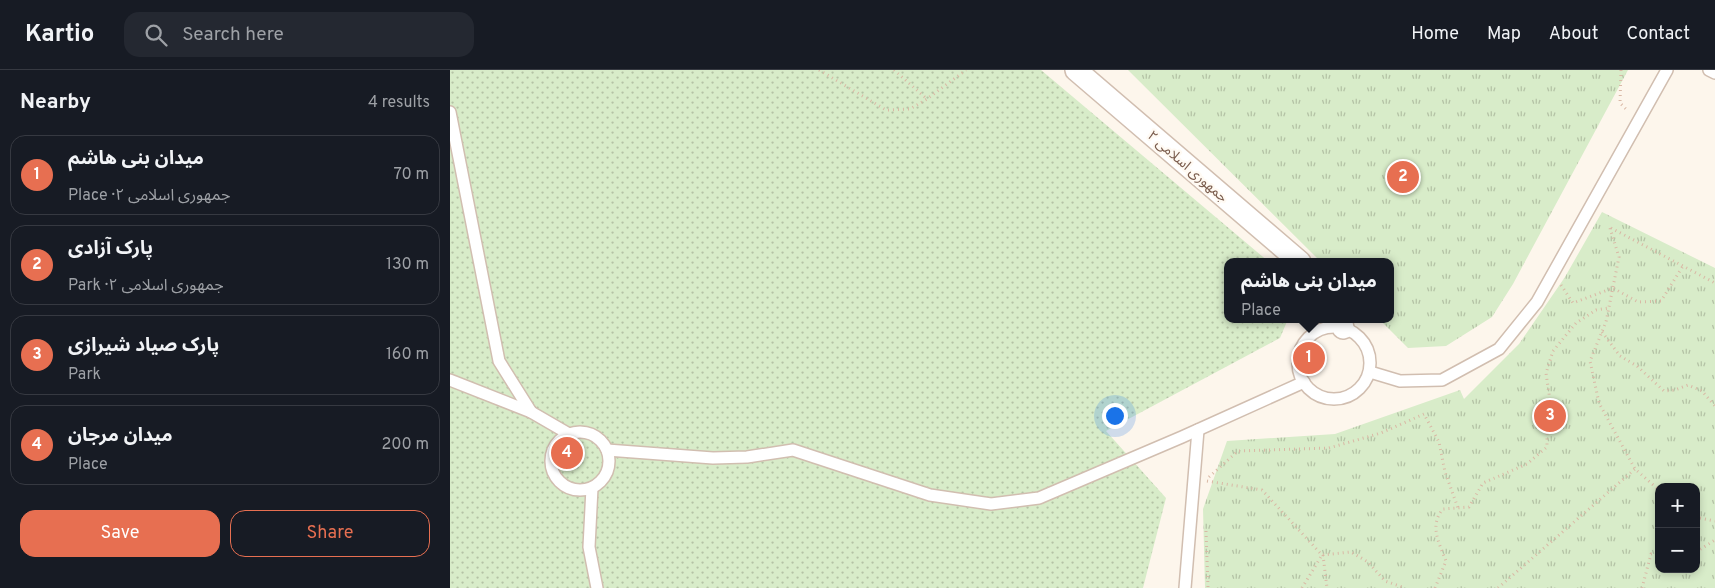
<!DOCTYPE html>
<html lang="en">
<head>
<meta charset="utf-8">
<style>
	:root { --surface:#171b24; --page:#242831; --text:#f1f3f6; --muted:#9ea1a6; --line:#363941; --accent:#e76f51 }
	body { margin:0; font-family:Overpass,"Noto Sans Arabic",sans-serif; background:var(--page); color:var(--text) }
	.controls { position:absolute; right:15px; bottom:15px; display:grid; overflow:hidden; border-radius:10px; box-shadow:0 2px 8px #0003 }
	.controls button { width:45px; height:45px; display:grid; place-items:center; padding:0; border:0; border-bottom:1px solid var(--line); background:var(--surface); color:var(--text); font:25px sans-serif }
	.you { position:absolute; left:664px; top:345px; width:18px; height:18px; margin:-12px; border:4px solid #fff; border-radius:50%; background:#1a73e8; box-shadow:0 0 0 8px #1a73e833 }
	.badge { display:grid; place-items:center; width:32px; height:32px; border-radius:50%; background:var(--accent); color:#fff; font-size:16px; font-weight:700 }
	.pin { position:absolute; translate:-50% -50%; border:2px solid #fff; box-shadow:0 1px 5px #0006 }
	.popup { position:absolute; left:774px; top:188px; width:170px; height:65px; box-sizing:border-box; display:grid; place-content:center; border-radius:10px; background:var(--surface); filter:drop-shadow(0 1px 4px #0005); font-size:16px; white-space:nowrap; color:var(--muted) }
	.popup b { font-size:19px; color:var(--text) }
	.popup::after { content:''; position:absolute; left:50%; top:100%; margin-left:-10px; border:10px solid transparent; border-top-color:var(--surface) }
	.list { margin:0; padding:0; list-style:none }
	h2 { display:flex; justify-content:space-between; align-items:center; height:65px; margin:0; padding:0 20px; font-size:21px }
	h2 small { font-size:16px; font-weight:400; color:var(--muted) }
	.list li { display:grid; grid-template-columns:32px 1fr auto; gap:15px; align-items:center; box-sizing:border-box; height:80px; margin:0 10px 10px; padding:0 10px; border:1px solid var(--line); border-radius:15px }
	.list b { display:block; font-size:19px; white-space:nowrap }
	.list p { margin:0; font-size:16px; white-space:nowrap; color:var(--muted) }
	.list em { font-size:16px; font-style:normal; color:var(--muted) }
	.actions { display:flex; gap:10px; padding:15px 20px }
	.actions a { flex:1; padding:11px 0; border:1px solid var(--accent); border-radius:15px; text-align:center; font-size:18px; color:var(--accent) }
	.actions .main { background:var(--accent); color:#fff }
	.icon { flex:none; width:28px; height:28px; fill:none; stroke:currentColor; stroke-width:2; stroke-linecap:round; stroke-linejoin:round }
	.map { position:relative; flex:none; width:1265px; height:518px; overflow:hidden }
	header { display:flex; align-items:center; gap:30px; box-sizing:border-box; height:70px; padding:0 25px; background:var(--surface); border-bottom:1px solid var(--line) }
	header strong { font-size:24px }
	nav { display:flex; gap:28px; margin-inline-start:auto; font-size:18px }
	.search { width:350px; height:45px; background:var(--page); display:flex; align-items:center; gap:12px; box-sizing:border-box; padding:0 18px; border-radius:15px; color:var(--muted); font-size:19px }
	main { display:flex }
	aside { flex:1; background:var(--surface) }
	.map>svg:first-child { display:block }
</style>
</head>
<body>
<header>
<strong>Kartio</strong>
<div class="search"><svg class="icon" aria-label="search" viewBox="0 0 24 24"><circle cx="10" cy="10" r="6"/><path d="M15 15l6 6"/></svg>Search here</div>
<nav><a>Home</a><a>Map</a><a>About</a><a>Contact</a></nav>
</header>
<main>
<aside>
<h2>Nearby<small>4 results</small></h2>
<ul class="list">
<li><span class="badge">1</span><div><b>میدان بنی هاشم</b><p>Place · جمهوری اسلامی ۲</p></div><em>70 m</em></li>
<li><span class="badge">2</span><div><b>پارک آزادی</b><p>Park · جمهوری اسلامی ۲</p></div><em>130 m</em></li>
<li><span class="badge">3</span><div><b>پارک صیاد شیرازی</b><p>Park</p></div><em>160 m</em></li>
<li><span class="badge">4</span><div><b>میدان مرجان</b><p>Place</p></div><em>200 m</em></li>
</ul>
<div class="actions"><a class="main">Save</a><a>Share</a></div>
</aside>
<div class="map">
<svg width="1265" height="518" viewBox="0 0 1265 518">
	<defs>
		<pattern id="grass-dots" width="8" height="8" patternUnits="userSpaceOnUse" patternTransform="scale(1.25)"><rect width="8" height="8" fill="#d8ecc9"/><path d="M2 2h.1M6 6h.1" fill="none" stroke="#b4c2a5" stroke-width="1.8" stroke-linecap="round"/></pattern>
		<pattern id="park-tufts" width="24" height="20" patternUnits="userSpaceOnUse" patternTransform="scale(1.25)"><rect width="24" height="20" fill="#d8ecc9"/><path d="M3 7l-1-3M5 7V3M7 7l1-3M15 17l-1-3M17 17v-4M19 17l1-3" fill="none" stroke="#b4c2a5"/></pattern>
	</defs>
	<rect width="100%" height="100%" fill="#fdf6ec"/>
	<path fill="url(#grass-dots)" d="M0,0H591L819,192H778V249H838L830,268L656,361L716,428L693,518H0Z"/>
	<g fill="url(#park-tufts)" fill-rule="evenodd">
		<path d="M678,0H1178L1063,214L1042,247L996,276L958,278L929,249H940V192H871Z"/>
		<path d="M1152,142L1265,198V518H755L753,439L777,371L885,364L1010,320L1014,329L1069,274L1115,207ZM1209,417H1246V499H1209Z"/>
	</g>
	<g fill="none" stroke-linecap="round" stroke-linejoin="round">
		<g stroke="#d1beb0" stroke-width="14">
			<g id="lane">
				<path d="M1259,0L1265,3"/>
				<path d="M0,42L49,291L81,342"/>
				<circle cx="884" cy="293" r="36"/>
				<path d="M920,302L950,311L992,310L1049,279L1087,232L1217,0"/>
				<path d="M0,310L81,342L119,364"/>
				<circle cx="130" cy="391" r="29"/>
				<path d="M157,380L263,388L297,387L343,380L480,425L541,434L589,428L732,367L854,312"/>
				<path d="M142,418L139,477L147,518"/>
				<path d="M735,518L748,360"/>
			</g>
		</g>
		<g stroke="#d1beb0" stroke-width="24">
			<g id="street">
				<path d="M626,0L850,192"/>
				<path d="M891,249L893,258"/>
			</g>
		</g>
		<g stroke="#d9b8a5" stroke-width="3" stroke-dasharray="1 4" stroke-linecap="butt">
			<path d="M369,0L436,40L460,39L477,29L516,0"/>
			<path d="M444,0L477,29"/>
			<path d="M1171,0L1170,33L1178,41"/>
			<path d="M1160,158L1169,187L1156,252L1140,291L1149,333L1185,399L1209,420"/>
			<path d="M1161,158L1265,213"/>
			<path d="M1111,215L1123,233L1163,218L1188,232L1211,231L1233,196"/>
			<path d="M1152,262L1170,286L1187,296L1214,321L1225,320L1238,315L1252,321L1265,336"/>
			<path d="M759,407L788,381L879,378L931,363L974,344L989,372L995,402L1008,438"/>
			<path d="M757,411L812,420L872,485L901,482L918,492L935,511L955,518"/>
			<path d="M1246,445L1250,448L1265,451"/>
			<path d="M756,461L758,518"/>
			<path d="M1246,482L1265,470"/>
			<path d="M873,485L877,518"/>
			<path d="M852,518L872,485"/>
			<path d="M985,518L996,491C989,473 979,455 993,439L1019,437L1033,413L1077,394L1097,377V341L1099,324L1096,303L1103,281L1126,253L1146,240L1159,238"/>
			<path d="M1048,518L1185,399"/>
			<path d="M1192,518L1201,484L1209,482"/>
		</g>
		<use href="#lane" stroke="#fff" stroke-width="11"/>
		<use href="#street" stroke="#fff" stroke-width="21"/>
	</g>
	<g text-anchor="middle" stroke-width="4.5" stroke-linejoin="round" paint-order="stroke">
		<g font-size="14" fill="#7a5c4d" stroke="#fffaf3">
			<text transform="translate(738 96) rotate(41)" y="5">جمهوری اسلامی ۲</text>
		</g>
	</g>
</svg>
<div class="controls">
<button>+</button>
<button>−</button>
</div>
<div class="you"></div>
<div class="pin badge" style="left:859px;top:288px">1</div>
<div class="popup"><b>میدان بنی هاشم</b>Place</div>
<div class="pin badge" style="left:953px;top:107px">2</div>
<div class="pin badge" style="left:1100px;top:346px">3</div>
<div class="pin badge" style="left:117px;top:383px">4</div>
</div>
</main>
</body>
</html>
